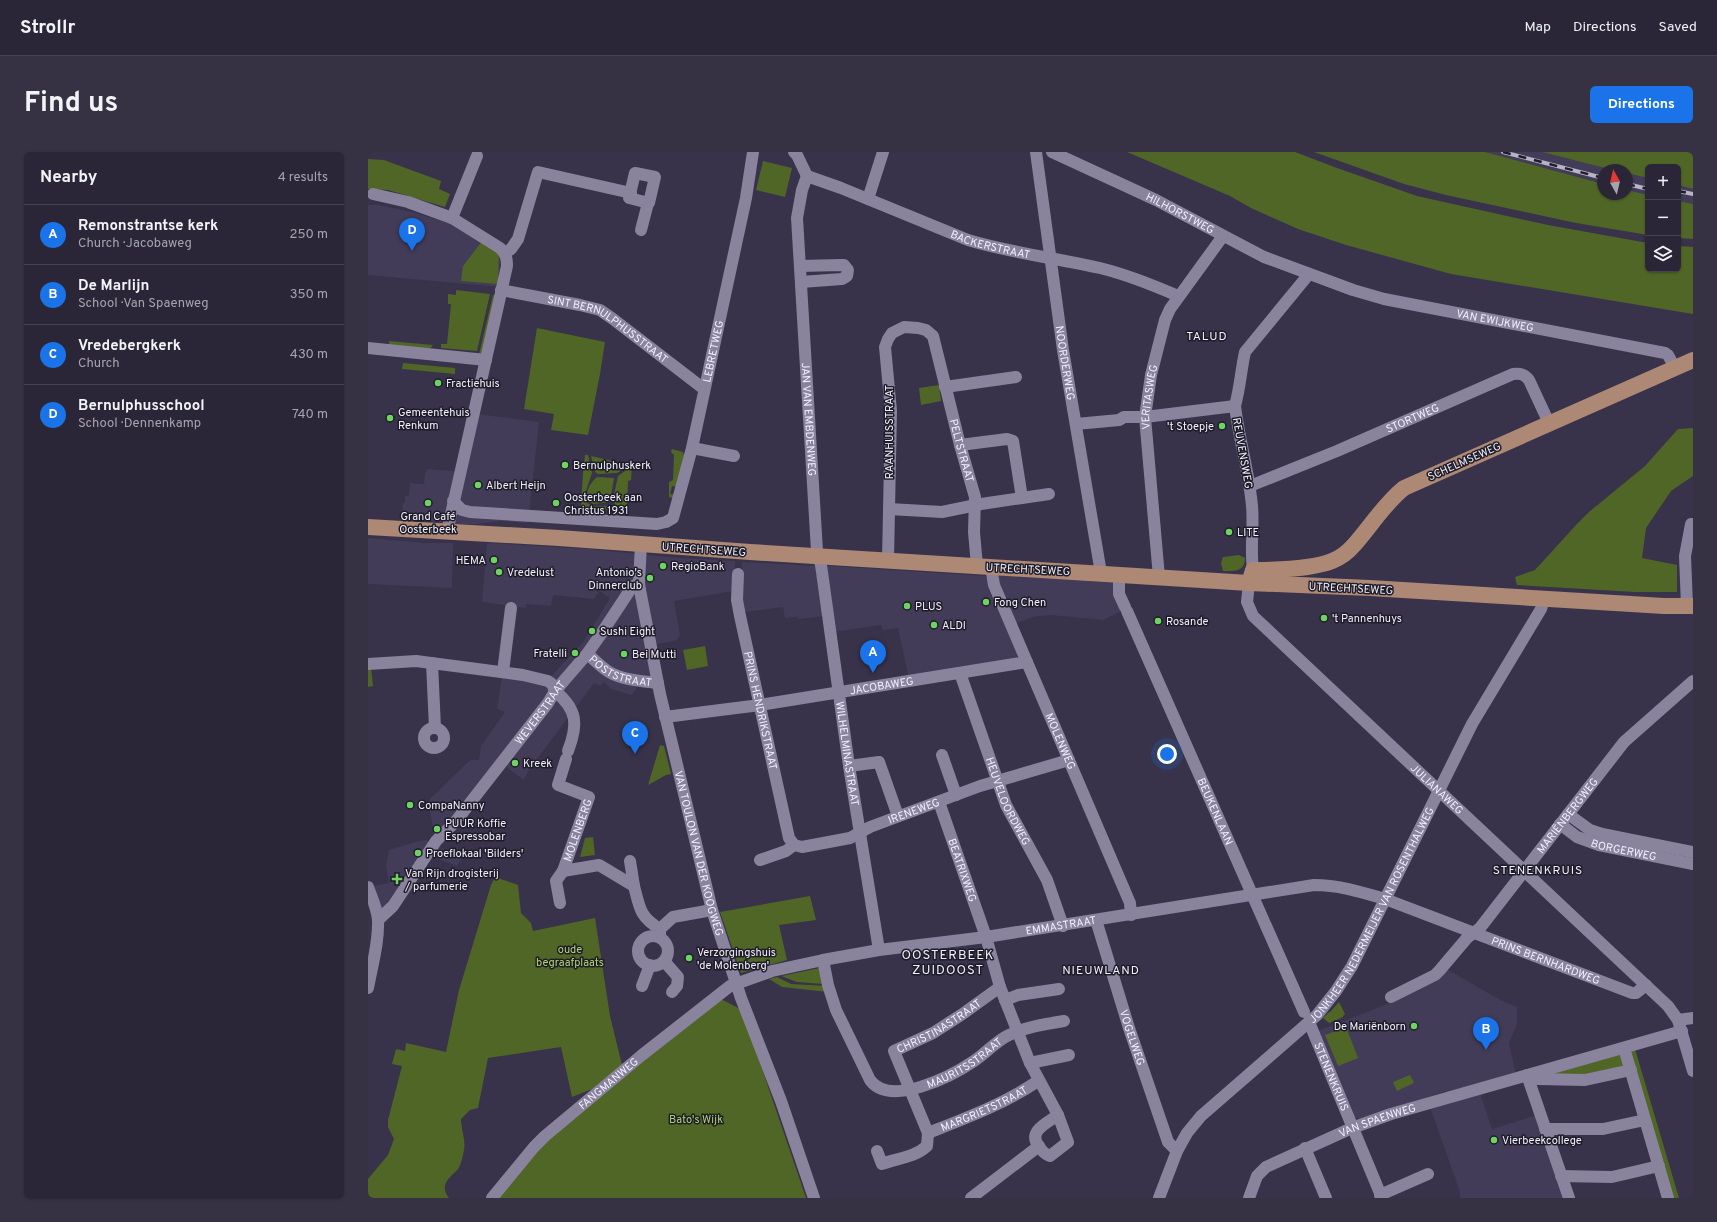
<!DOCTYPE html>
<html lang="en">
<head>
<meta charset="utf-8">
<style>
	:root { --surface:#2a2638; --page:#363243; --text:#f1f3f6; --muted:#a5a5ae; --line:#464353; --accent:#1a73e8 }
	body { margin:0; font-family:Overpass,sans-serif; background:var(--page); color:var(--text) }
	.controls { position:absolute; right:12px; top:12px; display:grid; overflow:hidden; border-radius:6px; box-shadow:0 1px 3px #0004 }
	.controls button { width:36px; height:36px; display:grid; place-items:center; padding:0; border:0; border-bottom:1px solid var(--line); background:var(--surface); color:var(--text); font:20px sans-serif }
	.compass { position:absolute; left:1229px; top:12px; width:36px; height:36px; border-radius:50%; background:var(--surface); box-shadow:0 1px 3px #0004; rotate:352deg }
	.you { position:absolute; left:799px; top:602px; width:14px; height:14px; margin:-10px; border:3px solid #fff; border-radius:50%; background:#1a73e8; box-shadow:0 0 0 6px #1a73e833 }
	.badge { display:grid; place-items:center; width:26px; height:26px; border-radius:50%; background:var(--accent); color:#fff; font-size:13px; font-weight:700 }
	.pin { position:absolute; translate:-50% -33px; filter:drop-shadow(0 1px 2px #0008) }
	.pin::after { content:''; position:absolute; top:21px; width:14px; height:12px; background:inherit; clip-path:polygon(0 0,100% 0,50% 100%) }
	.list { margin:0; padding:0; list-style:none }
	h2 { display:flex; justify-content:space-between; align-items:center; height:52px; margin:0; padding:0 16px; font-size:17px }
	h2 small { font-size:13px; font-weight:400; color:var(--muted) }
	.list li { display:grid; grid-template-columns:26px 1fr auto; gap:12px; align-items:center; box-sizing:border-box; height:60px; padding:0 16px; border-top:1px solid var(--line) }
	.list b { display:block; font-size:15px; white-space:nowrap }
	.list p { margin:0; font-size:13px; white-space:nowrap; color:var(--muted) }
	.list em { font-size:13px; font-style:normal; color:var(--muted) }
	.icon { flex:none; width:22px; height:22px; fill:none; stroke:currentColor; stroke-width:2; stroke-linecap:round; stroke-linejoin:round }
	.map { position:relative; flex:none; width:1325px; height:1046px; overflow:hidden; border-radius:6px }
	header { display:flex; align-items:center; gap:24px; box-sizing:border-box; height:56px; padding:0 20px; background:var(--surface); border-bottom:1px solid var(--line) }
	header strong { font-size:19px }
	nav { display:flex; gap:22px; margin-inline-start:auto; font-size:14px }
	.intro { display:flex; align-items:center; justify-content:space-between; box-sizing:border-box; height:96px; padding:0 24px }
	h1 { margin:0; font-size:28px }
	.button { padding:10px 18px; border-radius:6px; background:var(--accent); color:#fff; font-size:14px; font-weight:700 }
	main { display:flex; gap:24px; padding:0 24px }
	aside { flex:1; background:var(--surface); border-radius:6px; box-shadow:0 1px 3px #0004 }
	.map>svg:first-child { display:block }
</style>
</head>
<body>
<header>
<strong>Strollr</strong>
<nav><a>Map</a><a>Directions</a><a>Saved</a></nav>
</header>
<div class="intro"><h1>Find us</h1><a class="button">Directions</a></div>
<main>
<aside>
<h2>Nearby<small>4 results</small></h2>
<ul class="list">
<li><span class="badge">A</span><div><b>Remonstrantse kerk</b><p>Church · Jacobaweg</p></div><em>250 m</em></li>
<li><span class="badge">B</span><div><b>De Marlijn</b><p>School · Van Spaenweg</p></div><em>350 m</em></li>
<li><span class="badge">C</span><div><b>Vredebergkerk</b><p>Church</p></div><em>430 m</em></li>
<li><span class="badge">D</span><div><b>Bernulphusschool</b><p>School · Dennenkamp</p></div><em>740 m</em></li>
</ul>
</aside>
<div class="map">
<svg width="1325" height="1046" viewBox="0 0 1325 1046">
	<rect width="100%" height="100%" fill="#38324a"/>
	<g fill="#433c59">
		<path d="M1117,0H1174L1245,18H1235V32Z"/>
		<path d="M1259,21L1280,26V43L1259,38Z"/>
		<path d="M1310,33L1325,37V52L1310,49Z"/>
		<path d="M0,53H11L47,61L91,74L132,99L131,135L0,123Z"/>
		<path d="M108,262L171,270L160,371L132,369L109,372H92L34,367L35,351H37V344L41,343L42,331L56,332L57,321L60,317L95,320Z"/>
		<path d="M0,386L59,391H85L84,436L0,432Z"/>
		<path d="M119,391L220,397L310,406L367,409L365,439L306,449L312,483L309,488L285,493L291,522L275,525L264,543L243,537L236,530L232,534L226,531L160,619L156,628L137,614L76,686L72,696L94,705L89,714L63,704L14,766L5,734L21,731L18,714L21,698L51,689L58,688L64,691L67,688L62,659V647L100,610L103,608H111L113,594L137,560L129,557L134,524L177,531L216,489L242,446L231,439L226,447L185,443L183,454L158,452V456L114,450Z"/>
		<path d="M374,410L449,414L457,464L431,467L428,465L417,466L415,455L376,460L373,447Z"/>
		<path d="M461,414L618,424L650,501V504L648,506L541,527L530,476L515,478L513,473L465,480L459,415Z"/>
		<path d="M631,424L714,428L719,429L746,431L755,458L735,468L683,463L664,465L647,472L630,433Z"/>
		<path d="M1077,816L1132,848L1149,855V872L1141,891L1148,923L1080,943L1078,939L993,967L988,966L985,964L950,879L1017,853L1040,841Z"/>
		<path d="M1111,938L1124,977L1169,963L1198,1046H1092V1040L1061,952Z"/>
	</g>
	<g fill="#506626">
		<path d="M759,0H927L969,16L1049,44L1180,73L1280,91V117H1310V94L1325,95V162L1083,122L978,93L930,77L883,56L862,44Z"/>
		<path d="M946,0H1117L1235,32V42H1259V38L1280,43V83L1208,71L1078,43L1036,32Z"/>
		<path d="M1174,0H1325V37L1310,33V15H1280V26L1259,21V18H1245Z"/>
		<path d="M0,7L16,8L73,29L71,37L82,42L77,55L20,38L0,37Z"/>
		<path d="M395,9L424,16L417,45L388,38Z"/>
		<path d="M1310,49L1325,52V87L1310,86Z"/>
		<path d="M115,88L131,100L130,132L93,129L95,114Z"/>
		<path d="M88,138L122,142L109,199L73,196V192H79L83,152H80V142L88,143Z"/>
		<path d="M125,143H129L115,203L111,202Z"/>
		<path d="M169,176L237,190L232,222L220,283L183,278L186,262L156,257Z"/>
		<path d="M21,189L65,193L62,197L21,194Z"/>
		<path d="M35,211L87,216V222L34,217Z"/>
		<path d="M571,233L573,249L553,253L551,236Z"/>
		<path d="M1325,276V324L1303,339L1278,376L1274,406L1309,413V440H1267L1149,433L1147,425L1167,418L1208,373L1221,360L1277,314L1310,277Z"/>
		<path d="M304,297L315,300L316,303L309,335L304,334L302,342L307,343L305,346L301,345V330L305,328L306,303L303,300Z"/>
		<path d="M217,303H220L224,321L217,342L219,351L225,354H240L256,357V359L217,356L213,354L215,321Z"/>
		<path d="M223,304L253,311H263L249,321L230,322L227,320Z"/>
		<path d="M264,314L263,328L260,329L259,355L247,353L245,347L250,324Z"/>
		<path d="M229,325L246,326L242,350L225,352L220,349C217,339 222,331 229,325Z"/>
		<path d="M871,403L877,406C877,420 866,419 855,419L853,411L855,405Z"/>
		<path d="M337,494L340,514L319,518L315,498Z"/>
		<path d="M3,516L5,534L0,535V517Z"/>
		<path d="M292,593L296,594L303,622L298,623L280,633Z"/>
		<path d="M225,685L227,703L212,705L217,686Z"/>
		<path d="M130,726L150,733L153,761L163,771L165,779L227,766L242,864L254,913L224,937L204,945L193,895L120,906L110,956L102,958L93,967C93,977 98,988 96,998C95,1003 93,1013 90,1017C83,1025 70,1032 81,1046H0V1027L20,1003L26,987L20,975V968L34,914L24,912L28,897L37,899L38,891L78,900L91,838L123,733L126,727Z"/>
		<path d="M442,744L448,768L411,773L419,808L373,821L352,760Z"/>
		<path d="M452,816L455,832L429,830L413,824Z"/>
		<path d="M409,825L423,832L459,834L460,840L414,835L401,827Z"/>
		<path d="M353,847L374,858L438,1046H128L179,986Z"/>
		<path d="M971,850L977,862L975,864V865L961,871L955,866L960,861L962,860Z"/>
		<path d="M978,875L990,906L970,914L957,883Z"/>
		<path d="M1267,897L1311,1046H1303L1262,898Z"/>
		<path d="M1254,900L1258,915L1231,924L1176,922Z"/>
		<path d="M1042,923L1046,931L1029,939L1025,930Z"/>
	</g>
	<g fill="none" stroke-linecap="round" stroke-linejoin="round">
		<g stroke="#89839e" stroke-width="12">
			<path d="M426,0L429,3L439,24"/>
			<path id="s1" d="M668,0L695,198L733,421"/>
			<path id="s2" d="M684,0L788,48L896,105L985,138L1016,147L1297,201L1300,203L1307,216"/>
			<path d="M267,21L287,25L281,51L261,46Z"/>
			<path id="s3" d="M439,24L434,38L429,66L449,399L453,413L481,614L511,798"/>
			<path id="s4" d="M439,24L473,36L600,88C643,101 688,106 732,116C760,123 785,133 810,144"/>
			<path d="M5,42L40,50L84,66"/>
			<path d="M500,47L515,0"/>
			<path d="M273,78L280,51"/>
			<path d="M137,101L143,97L150,87L170,20L263,41"/>
			<path d="M432,114L473,113H476L480,118L479,124L474,127L433,130"/>
			<path id="s5" d="M133,138L212,153L232,158L245,167L336,237"/>
			<path d="M0,196L118,208"/>
			<path d="M577,235L648,225"/>
			<path d="M708,272L751,268L756,265H777L867,254"/>
			<path d="M592,293L639,287L645,289L654,346"/>
			<path d="M324,296L366,304"/>
			<path id="s6" d="M882,334L969,299L1145,222C1152,221 1156,222 1161,228L1181,271"/>
			<path id="s7" d="M85,349L94,358L102,360L289,372L298,370L305,366L324,296L378,46L385,0"/>
			<path d="M521,357L574,360L613,352L681,342"/>
			<path d="M79,380L139,114C139,106 138,102 132,96L84,66L109,4"/>
			<path id="s8" d="M273,392L271,431L272,438L292,542L344,758L373,846L413,949L446,1046"/>
			<path id="s9" d="M520,408L523,259L517,195L520,187L524,181L536,175L550,176L558,178L565,184L592,293L607,345L606,380L609,414"/>
			<path id="s10" d="M623,415L626,433L762,751L763,763"/>
			<path d="M885,418C882,396 886,375 884,354C881,320 871,287 867,254C872,236 873,218 877,200L941,122"/>
			<path id="s11" d="M370,422L369,448L372,464L421,686L426,693"/>
			<path d="M751,422V442L757,455"/>
			<path id="s12" d="M791,425L777,265L783,223L797,168L802,157L855,84"/>
			<path id="s13" d="M881,431L879,450L885,464L1300,854L1310,868L1325,919"/>
			<path d="M1319,454L1317,404L1323,372"/>
			<path id="s14" d="M759,459L936,860"/>
			<path id="s15" d="M219,502C226,507 233,515 241,520C255,528 273,529 290,531"/>
			<path d="M64,511L67,576"/>
			<path d="M0,512L48,509L155,523L180,529L184,532L187,539"/>
			<path d="M135,520L143,456"/>
			<path id="s16" d="M592,521L638,653L679,728L695,774"/>
			<path d="M187,539C210,558 210,573 200,599"/>
			<path id="s17" d="M297,565L392,553L659,510"/>
			<circle cx="66" cy="586" r="10"/>
			<path d="M574,603L588,643"/>
			<path d="M481,614L511,610L530,664"/>
			<path id="s18" d="M571,650L618,785L632,835L662,911L690,963"/>
			<path d="M1200,662L1222,678L1234,682L1325,700"/>
			<path id="s19" d="M1192,672L1209,685L1231,693L1325,712"/>
			<path id="s20" d="M392,708L418,699L426,693L434,695L482,686L502,675L612,634L701,608"/>
			<path d="M262,709L266,734"/>
			<path d="M195,719L231,713L266,734C272,756 271,764 292,777"/>
			<path d="M0,735C4,746 9,756 10,768C11,790 4,814 0,836"/>
			<path id="s21" d="M192,751L188,729L195,719L221,645L190,633L198,607"/>
			<path id="s22" d="M10,768L25,754L68,689L88,669L180,551L187,539L219,502L233,482L264,435L271,431"/>
			<path id="s23" d="M728,768L761,876L800,990L809,999"/>
			<circle cx="285" cy="799" r="15"/>
			<path d="M292,785V777L305,765L344,758"/>
			<path id="s24" d="M455,808L460,833L468,858L502,928C522,956 584,924 606,909C618,901 628,889 641,883C658,875 677,872 696,869"/>
			<path d="M296,809L310,825L309,834L304,840"/>
			<path d="M274,834L282,813"/>
			<path id="s25" d="M1023,845L1067,823L1071,819L1099,786L1112,776L1256,590L1325,529"/>
			<path d="M637,848L650,843L691,837"/>
			<path d="M1310,868L1325,866"/>
			<path id="s26" d="M941,870L1014,1046"/>
			<path d="M1256,896L1300,1046"/>
			<path d="M662,911L701,903"/>
			<path d="M1159,923L1201,1046"/>
			<path d="M1162,924L1170,927L1217,928L1263,918"/>
			<path d="M690,963L700,990L682,1004C676,1002 673,998 670,993C660,979 679,971 690,963Z"/>
			<path d="M1177,977H1235L1277,968"/>
			<path id="s27" d="M560,981C598,966 636,952 670,929"/>
			<path d="M937,996L958,1046"/>
			<path id="s28" d="M509,999L514,1012C529,1006 546,1006 559,994L560,981L526,899L565,881L593,863L632,835"/>
			<path d="M1193,1024L1244,1025L1291,1014"/>
			<path d="M1012,1043L1060,1022"/>
			<path id="s29" d="M124,1046L166,995L177,984L274,903L362,834L404,819L455,808L511,798L618,785L946,733C971,733 993,740 1017,747L1264,841H1268L1278,833"/>
			<path d="M603,1046L671,994"/>
			<path id="s30" d="M791,1046L809,999L819,981L833,964L949,863L968,839L984,814L1104,572L1173,457L1176,447"/>
			<path id="s31" d="M881,1046L889,1024L898,1015L984,976L1023,962L1314,879"/>
		</g>
		<g stroke="#ac8875" stroke-width="16">
			<path d="M0,375L191,386L382,400L881,431L1002,436L1296,454H1325"/>
			<path d="M881,431L885,418C906,418 944,417 964,409C972,406 980,400 986,393C1003,374 1016,352 1036,336L1325,208"/>
		</g>
		<g stroke="#b8b4c7" stroke-width="4">
			<g id="rail">
				<path d="M1135,0L1235,26"/>
				<path d="M1259,32L1280,37"/>
				<path d="M1310,39L1325,42"/>
			</g>
		</g>
		<use href="#rail" stroke="#1e1c27" stroke-width="2.5" stroke-dasharray="8" stroke-linecap="butt"/>
	</g>
	<g fill="#6dd361" stroke="#1e1c27" stroke-width="1.5">
		<circle cx="70" cy="231" r="4"/>
		<circle cx="22" cy="266" r="4"/>
		<circle cx="854" cy="274" r="4"/>
		<circle cx="197" cy="313" r="4"/>
		<circle cx="110" cy="333" r="4"/>
		<circle cx="60" cy="351" r="4"/>
		<circle cx="188" cy="351" r="4"/>
		<circle cx="861" cy="380" r="4"/>
		<circle cx="126" cy="408" r="4"/>
		<circle cx="295" cy="414" r="4"/>
		<circle cx="131" cy="420" r="4"/>
		<circle cx="282" cy="426" r="4"/>
		<circle cx="618" cy="450" r="4"/>
		<circle cx="539" cy="454" r="4"/>
		<circle cx="956" cy="466" r="4"/>
		<circle cx="790" cy="469" r="4"/>
		<circle cx="566" cy="473" r="4"/>
		<circle cx="224" cy="479" r="4"/>
		<circle cx="207" cy="501" r="4"/>
		<circle cx="256" cy="502" r="4"/>
		<circle cx="147" cy="611" r="4"/>
		<circle cx="42" cy="653" r="4"/>
		<circle cx="69" cy="677" r="4"/>
		<circle cx="50" cy="701" r="4"/>
		<path d="M27 721h4v4h4v4h-4v4h-4v-4h-4v-4h4z"/>
		<circle cx="321" cy="806" r="4"/>
		<circle cx="1046" cy="874" r="4"/>
		<circle cx="1126" cy="988" r="4"/>
	</g>
	<g text-anchor="middle" stroke-width="3" stroke-linejoin="round" paint-order="stroke">
		<g font-size="11" fill="#f2efff" stroke="#1e1c27">
			<text dy="4" stroke="none"><textPath href="#s2" startOffset="142">HILHORSTWEG</textPath></text>
			<text dy="4" stroke="none"><textPath href="#s4" startOffset="196">BACKERSTRAAT</textPath></text>
			<text dy="4" stroke="none"><textPath href="#s2" startOffset="477">VAN EWIJKWEG</textPath></text>
			<text dy="4" stroke="none"><textPath href="#s5" startOffset="116">SINT BERNULPHUSSTRAAT</textPath></text>
			<text dy="4" stroke="none"><textPath href="#s7" startOffset="397">LEBRETWEG</textPath></text>
			<text dy="4" stroke="none"><textPath href="#s1" startOffset="213">NOORDERWEG</textPath></text>
			<text dy="4" stroke="none"><textPath href="#s12" startOffset="181">VERITASWEG</textPath></text>
			<text dy="4" stroke="none"><textPath href="#s6" startOffset="176">STORTWEG</textPath></text>
			<text dy="4" stroke="none"><textPath href="#s3" startOffset="245">JAN VAN EMBDENWEG</textPath></text>
			<text transform="translate(521 280) rotate(-90)" y="4">RAANHUISSTRAAT</text>
			<text dy="4" stroke="none"><textPath href="#s9" startOffset="392">PELTSTRAAT</textPath></text>
			<text transform="translate(875 301) rotate(80)" y="4">REUVENSWEG</text>
			<text transform="translate(1096 309) rotate(-24)" y="4">SCHELMSEWEG</text>
			<text transform="translate(336 397) rotate(4)" y="4">UTRECHTSEWEG</text>
			<text transform="translate(660 417) rotate(3)" y="4">UTRECHTSEWEG</text>
			<text transform="translate(983 436) rotate(3)" y="4">UTRECHTSEWEG</text>
			<text dy="4" stroke="none"><textPath href="#s15" startOffset="39">POSTSTRAAT</textPath></text>
			<text dy="4" stroke="none"><textPath href="#s17" startOffset="219">JACOBAWEG</textPath></text>
			<text dy="4" stroke="none"><textPath href="#s11" startOffset="139">PRINS HENDRIKSTRAAT</textPath></text>
			<text dy="4" stroke="none"><textPath href="#s22" startOffset="264">WEVERSTRAAT</textPath></text>
			<text dy="4" stroke="none"><textPath href="#s10" startOffset="188">MOLENWEG</textPath></text>
			<text dy="4" stroke="none"><textPath href="#s3" startOffset="582">WILHELMINASTRAAT</textPath></text>
			<text dy="4" stroke="none"><textPath href="#s13" startOffset="287">JULIANAWEG</textPath></text>
			<text dy="4" stroke="none"><textPath href="#s16" startOffset="137">HEUVELOORDWEG</textPath></text>
			<text dy="4" stroke="none"><textPath href="#s20" startOffset="164">IRENEWEG</textPath></text>
			<text dy="4" stroke="none"><textPath href="#s14" startOffset="219">BEUKENLAAN</textPath></text>
			<text dy="4" stroke="none"><textPath href="#s25" startOffset="257">MARIËNBERGWEG</textPath></text>
			<text dy="4" stroke="none"><textPath href="#s21" startOffset="78">MOLENBERG</textPath></text>
			<text dy="4" stroke="none"><textPath href="#s19" startOffset="70">BORGERWEG</textPath></text>
			<text dy="4" stroke="none"><textPath href="#s8" startOffset="316">VAN TOULON VAN DER KOOGWEG</textPath></text>
			<text dy="4" stroke="none"><textPath href="#s18" startOffset="72">BEATRIXWEG</textPath></text>
			<text dy="4" stroke="none"><textPath href="#s30" startOffset="361">JONKHEER NEDERMEIJER VAN ROSENTHALWEG</textPath></text>
			<text dy="4" stroke="none"><textPath href="#s29" startOffset="657">EMMASTRAAT</textPath></text>
			<text dy="4" stroke="none"><textPath href="#s29" startOffset="1158">PRINS BERNHARDWEG</textPath></text>
			<text dy="4" stroke="none"><textPath href="#s28" startOffset="216">CHRISTINASTRAAT</textPath></text>
			<text dy="4" stroke="none"><textPath href="#s23" startOffset="123">VOGELWEG</textPath></text>
			<text dy="4" stroke="none"><textPath href="#s24" startOffset="234">MAURITSSTRAAT</textPath></text>
			<text dy="4" stroke="none"><textPath href="#s26" startOffset="59">STENENKRUIS</textPath></text>
			<text dy="4" stroke="none"><textPath href="#s29" startOffset="164">FANGMANWEG</textPath></text>
			<text dy="4" stroke="none"><textPath href="#s27" startOffset="61">MARGRIETSTRAAT</textPath></text>
			<text dy="4" stroke="none"><textPath href="#s31" startOffset="157">VAN SPAENWEG</textPath></text>
		</g>
		<g font-size="11" fill="#f2efff" stroke="#1e1c27" text-anchor="start">
			<text x="78" y="235">Fractiehuis</text>
			<text x="30" y="264">Gemeentehuis<tspan x="30" dy="13">Renkum</tspan></text>
			<text x="846" y="278" text-anchor="end">'t Stoepje</text>
			<text x="205" y="317">Bernulphuskerk</text>
			<text x="118" y="337">Albert Heijn</text>
			<text x="196" y="349">Oosterbeek aan<tspan x="196" dy="13">Christus 1931</tspan></text>
			<text x="60" y="368" text-anchor="middle">Grand Café<tspan x="60" dy="13">Oosterbeek</tspan></text>
			<text x="869" y="384">LITE</text>
			<text x="118" y="412" text-anchor="end">HEMA</text>
			<text x="303" y="418">RegioBank</text>
			<text x="139" y="424">Vredelust</text>
			<text x="274" y="424" text-anchor="end">Antonio's<tspan x="274" dy="13">Dinnerclub</tspan></text>
			<text x="626" y="454">Fong Chen</text>
			<text x="547" y="458">PLUS</text>
			<text x="964" y="470">'t Pannenhuys</text>
			<text x="798" y="473">Rosande</text>
			<text x="574" y="477">ALDI</text>
			<text x="232" y="483">Sushi Eight</text>
			<text x="199" y="505" text-anchor="end">Fratelli</text>
			<text x="264" y="506">Bei Mutti</text>
			<text x="155" y="615">Kreek</text>
			<text x="50" y="657">CompaNanny</text>
			<text x="77" y="675">PUUR Koffie<tspan x="77" dy="13">Espressobar</tspan></text>
			<text x="58" y="705">Proeflokaal 'Bilders'</text>
			<text x="37" y="725">Van Rijn drogisterij<tspan x="37" dy="13">/ parfumerie</tspan></text>
			<text x="329" y="804">Verzorgingshuis<tspan x="329" dy="13">'de Molenberg'</tspan></text>
			<text x="1038" y="878" text-anchor="end">De Mariënborn</text>
			<text x="1134" y="992">Vierbeekcollege</text>
		</g>
		<g font-size="11" fill="#b1d374" stroke="#1e1c27">
			<text x="202" y="801">oude<tspan x="202" dy="13">begraafplaats</tspan></text>
			<text x="328" y="971">Bato's Wijk</text>
		</g>
		<g font-size="12" letter-spacing="1" fill="#f2efff" stroke="#1e1c27">
			<text x="839" y="188">TALUD</text>
			<text x="1170" y="722">STENENKRUIS</text>
			<text x="733" y="822">NIEUWLAND</text>
		</g>
		<g font-size="13" letter-spacing="1" fill="#f2efff" stroke="#1e1c27">
			<text x="580" y="807">OOSTERBEEK<tspan x="580" dy="15">ZUIDOOST</tspan></text>
		</g>
	</g>
</svg>
<div class="controls">
<button>+</button>
<button>−</button>
<button><svg class="icon" aria-label="layers" viewBox="0 0 24 24"><path d="M12 4l9 5-9 5-9-5zM3 14l9 5 9-5"/></svg></button>
</div>
<svg class="compass" viewBox="-18 -18 36 36"><path d="M0-13l5 13h-10z" fill="#e53935"/><path d="M0 13l5-13h-10z" fill="#a5a5ae"/></svg>
<div class="you"></div>
<div class="pin badge" style="left:505px;top:521px">A</div>
<div class="pin badge" style="left:1118px;top:898px">B</div>
<div class="pin badge" style="left:267px;top:602px">C</div>
<div class="pin badge" style="left:44px;top:99px">D</div>
</div>
</main>
</body>
</html>
